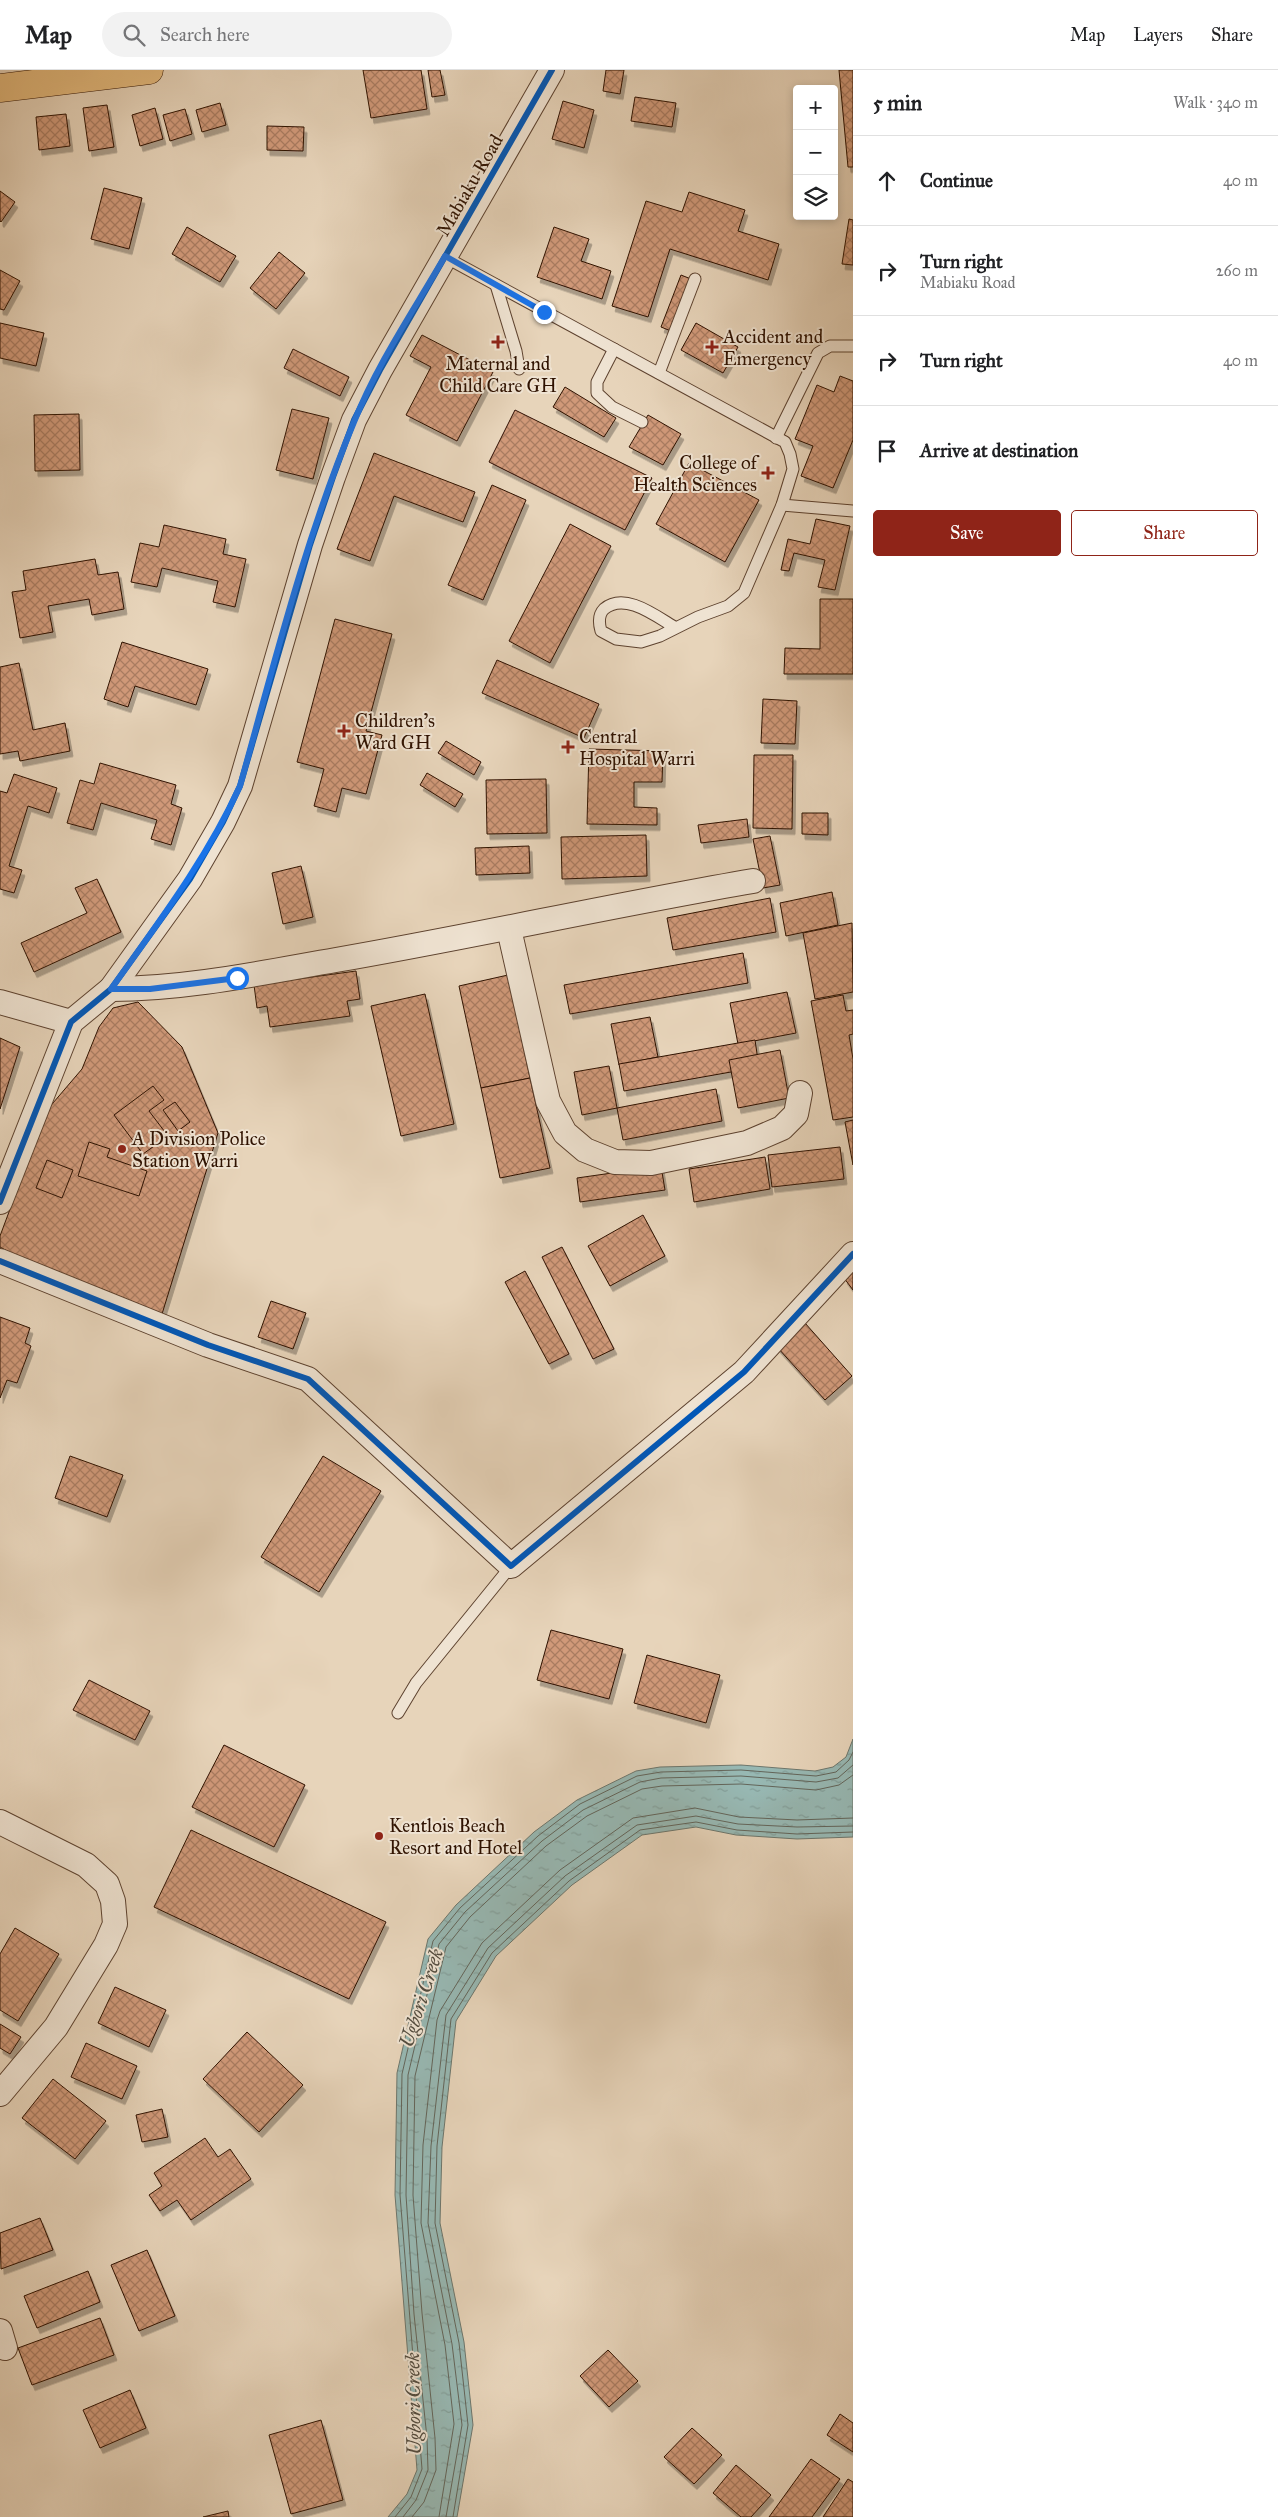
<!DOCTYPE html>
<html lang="en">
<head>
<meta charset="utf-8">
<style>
	:root { --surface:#fff; --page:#f2f2f2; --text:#202124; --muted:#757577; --line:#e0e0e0; --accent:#8f2418 }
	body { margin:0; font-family:"IM FELL Great Primer",serif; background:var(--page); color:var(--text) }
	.controls { position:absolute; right:15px; top:15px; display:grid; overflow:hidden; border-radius:5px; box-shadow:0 2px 8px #0003 }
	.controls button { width:45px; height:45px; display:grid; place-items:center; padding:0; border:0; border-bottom:1px solid var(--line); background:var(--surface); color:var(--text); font:25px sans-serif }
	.stop { position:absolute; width:15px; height:15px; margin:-11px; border:4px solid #1a73e8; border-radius:50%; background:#fff }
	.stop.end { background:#1a73e8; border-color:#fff; box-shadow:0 1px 5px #0008 }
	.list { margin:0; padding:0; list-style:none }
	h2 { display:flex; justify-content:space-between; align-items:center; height:65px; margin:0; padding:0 20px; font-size:21px }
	h2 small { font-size:16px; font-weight:400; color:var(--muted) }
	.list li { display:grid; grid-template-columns:32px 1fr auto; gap:15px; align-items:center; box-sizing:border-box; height:90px; padding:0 20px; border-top:1px solid var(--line) }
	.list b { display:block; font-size:19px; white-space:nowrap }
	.list p { margin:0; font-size:16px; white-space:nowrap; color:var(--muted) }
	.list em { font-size:16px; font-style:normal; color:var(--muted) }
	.actions { display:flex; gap:10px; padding:15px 20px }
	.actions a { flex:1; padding:11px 0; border:1px solid var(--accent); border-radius:5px; text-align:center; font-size:18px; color:var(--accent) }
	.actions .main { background:var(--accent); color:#fff }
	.icon { flex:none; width:28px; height:28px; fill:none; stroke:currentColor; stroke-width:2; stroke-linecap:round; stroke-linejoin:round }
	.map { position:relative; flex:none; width:853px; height:2447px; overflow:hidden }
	header { display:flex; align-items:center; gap:30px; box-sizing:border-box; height:70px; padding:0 25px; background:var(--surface); border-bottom:1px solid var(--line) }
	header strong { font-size:24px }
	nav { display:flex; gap:28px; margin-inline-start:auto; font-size:18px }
	.search { width:350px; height:45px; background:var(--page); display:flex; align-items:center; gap:12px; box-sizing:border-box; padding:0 18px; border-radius:28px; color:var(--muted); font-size:19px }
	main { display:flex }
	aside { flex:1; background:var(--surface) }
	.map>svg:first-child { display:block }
</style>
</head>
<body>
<header>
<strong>Map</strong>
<div class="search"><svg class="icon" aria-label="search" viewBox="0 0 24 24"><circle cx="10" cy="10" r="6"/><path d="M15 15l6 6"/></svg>Search here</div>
<nav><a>Map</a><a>Layers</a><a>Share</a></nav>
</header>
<main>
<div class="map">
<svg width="853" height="2447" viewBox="0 0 853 2447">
	<defs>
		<pattern id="water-ripples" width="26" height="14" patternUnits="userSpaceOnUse" patternTransform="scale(1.25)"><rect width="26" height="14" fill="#97b8b3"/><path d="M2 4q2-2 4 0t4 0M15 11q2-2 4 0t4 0" fill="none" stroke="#829d98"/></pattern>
		<pattern id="building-cross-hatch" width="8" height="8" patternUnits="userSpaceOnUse" patternTransform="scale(1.25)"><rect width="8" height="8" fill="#d09979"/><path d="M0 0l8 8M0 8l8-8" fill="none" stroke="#a97b61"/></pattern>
		<filter id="shadow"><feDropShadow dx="3" dy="5.5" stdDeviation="0" flood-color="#0004"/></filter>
	</defs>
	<rect width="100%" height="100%" fill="#e7d4ba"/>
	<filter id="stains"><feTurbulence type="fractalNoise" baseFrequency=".004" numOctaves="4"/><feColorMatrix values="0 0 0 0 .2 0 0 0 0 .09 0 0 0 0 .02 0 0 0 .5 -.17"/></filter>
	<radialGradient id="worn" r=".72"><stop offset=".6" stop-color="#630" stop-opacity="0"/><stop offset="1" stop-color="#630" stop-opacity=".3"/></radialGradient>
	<path fill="url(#water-ripples)" stroke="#6d766c" d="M853,1669V1767L797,1769L736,1765L696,1757L642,1765L572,1815L496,1886L456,1951L442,2077L440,2153L464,2272L473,2355L457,2447H388L407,2424L417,2400L395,2125L397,2003L428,1869L456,1835L534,1762L577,1730L636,1701L660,1697L741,1695L815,1701L833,1697L846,1687Z"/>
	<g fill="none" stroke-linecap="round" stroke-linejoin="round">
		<g stroke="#63655a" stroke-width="1">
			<path d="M395,2447L411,2427L422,2399L400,2125L402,2004L433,1871L460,1838L538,1766L580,1734L637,1706L661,1702L741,1700L816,1706L836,1702L849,1690L853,1682"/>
			<path d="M403,2447L416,2430L428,2400L427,2368L414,2244L406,2125L408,2005L439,1874L465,1842L542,1771L583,1740L640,1712L661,1708L741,1706L816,1712L838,1708L853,1695"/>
			<path d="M412,2447L424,2432L436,2400L435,2368L422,2243L413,2125L415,2006L446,1877L470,1847L546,1776L587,1746L642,1719L662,1716L741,1714L816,1720L839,1715L853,1705"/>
			<path d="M439,2447L454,2354L445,2275L421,2153L423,2075L437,1950L440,1941L482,1873L560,1800L633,1748L695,1738L739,1747L797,1750L853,1748"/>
			<path d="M446,2447L462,2355L452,2274L428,2153L431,2076L446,1945L488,1878L565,1806L637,1755L696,1746L738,1754L797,1757L853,1756"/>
			<path d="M453,2447L468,2355L459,2273L435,2153L437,2076L451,1949L492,1883L569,1811L640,1760L696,1752L737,1760L797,1764L853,1762"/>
		</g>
	</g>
	<g fill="url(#building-cross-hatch)" stroke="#2f1201" filter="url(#shadow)">
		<path d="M363,0H421L427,39L371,48Z"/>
		<path d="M428,0H440L445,25L432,27Z"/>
		<path d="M606,0H624L620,24L603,21Z"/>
		<path d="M839,0H853V97H848Z"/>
		<path d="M635,27L676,33L672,57L631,51Z"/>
		<path d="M563,31L594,40L584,78L552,69Z"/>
		<path d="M220,33L226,55L202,62L196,40Z"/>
		<path d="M107,35L114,77L89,81L83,38Z"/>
		<path d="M155,38L163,69L140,76L132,45Z"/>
		<path d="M185,39L192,64L170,71L163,45Z"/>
		<path d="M66,44L70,76L39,80L36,47Z"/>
		<path d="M267,56L304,57L303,81L267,80Z"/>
		<path d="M104,118L142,128L129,179L91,169Z"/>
		<path d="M0,121L15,132L1,152L0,151Z"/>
		<path d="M689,122L745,140L738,161L779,174L768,210L670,179L648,247L612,236L646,131L682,142Z"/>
		<path d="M849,149L853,150V195L842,194Z"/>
		<path d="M187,157L236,186L220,212L172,184Z"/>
		<path d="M554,157L589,169L581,191L611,201L602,229L537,207Z"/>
		<path d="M279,182L305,203L276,239L250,218Z"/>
		<path d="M0,200L20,211L4,240L0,239Z"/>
		<path d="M681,205L691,209L671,261L661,257Z"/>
		<path d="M0,253L44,263L36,296L0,288Z"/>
		<path d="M696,253L738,277L723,303L681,280Z"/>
		<path d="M422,265L493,302L457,371L406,345L431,297L410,286Z"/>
		<path d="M293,279L349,307L340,326L284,298Z"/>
		<path d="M840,306L853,311V370L833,418L801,406L813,376L795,369L817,315L834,322Z"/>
		<path d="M565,317L616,348L604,367L553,337Z"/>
		<path d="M292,339L329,348L313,409L276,400Z"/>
		<path d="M515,340L652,408L625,460L489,392Z"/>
		<path d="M79,344L80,400L35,401L34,345Z"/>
		<path d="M648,345L681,364L663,395L629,377Z"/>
		<path d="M374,383L475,422L463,452L394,426L370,491L337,479Z"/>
		<path d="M689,393L759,430L725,492L656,454Z"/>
		<path d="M492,415L526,430L483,530L448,515Z"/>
		<path d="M816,449L850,456L835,520L818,517L825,490L794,483L789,501L781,500L788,469L810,474Z"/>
		<path d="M570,454L611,476L550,593L509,571Z"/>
		<path d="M164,455L226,469L223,484L246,489L235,537L213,532L218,511L162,498L157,517L131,512L140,473L159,477Z"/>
		<path d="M95,489L98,505L118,502L124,539L92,545L89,529L48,536L53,562L20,568L12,522L26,520L23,501Z"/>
		<path d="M820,529H853V604H784L785,578L820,579Z"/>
		<path d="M335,549L392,564L366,661L382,665L366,724L342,718L336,742L314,736L324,699L297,692Z"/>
		<path d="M122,572L208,599L196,635L135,616L128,637L104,629Z"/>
		<path d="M497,590L599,634L584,668L482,623Z"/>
		<path d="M19,593L33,660L65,653L70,681L20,691L18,681L0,684V597Z"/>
		<path d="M763,629L797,631L795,674L761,673Z"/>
		<path d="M446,671L481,692L474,705L438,683Z"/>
		<path d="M589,679L663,681L662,712H634V737L657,738V755L587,754Z"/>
		<path d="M754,685H793L792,759L753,758Z"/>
		<path d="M100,693L176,715L171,734L182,738L171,775L151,769L157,750L101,733L93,760L67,753L80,710L94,714Z"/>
		<path d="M427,703L463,724L455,737L420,715Z"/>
		<path d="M14,704L57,718L49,743L28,736L9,796L22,800L14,823L0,819V721L7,723Z"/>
		<path d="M546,709L547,763L487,764L486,710Z"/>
		<path d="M802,743H828V765L802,764Z"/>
		<path d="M747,749L749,767L701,773L698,755Z"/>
		<path d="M646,765L647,806L562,809L561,767Z"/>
		<path d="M770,766L780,815L763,818L753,769Z"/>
		<path d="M529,776L530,803L476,805L475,778Z"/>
		<path d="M301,796L313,847L283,854L272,803Z"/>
		<path d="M97,809L121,862L34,902L21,873L87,843L75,818Z"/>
		<path d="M832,822L838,855L786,866L780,833Z"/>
		<path d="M770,828L776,862L673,880L667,848Z"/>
		<path d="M852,853L853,922L815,929L803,863Z"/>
		<path d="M743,883L748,913L570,944L564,915Z"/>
		<path d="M356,901L360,929L347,931L350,946L270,957L267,936L257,938L254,915Z"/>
		<path d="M508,905L530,1008L481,1018L459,916Z"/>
		<path d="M787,922L796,963L738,974L730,933Z"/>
		<path d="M425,924L454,1054L401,1066L371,936Z"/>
		<path d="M843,925L846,941L853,940V964L849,965L853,989V1047L833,1050L811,931Z"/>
		<path d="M138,932L182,977L218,1063L162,1244L102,1219L34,1196L0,1177V1166L47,1040L82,999L99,957L113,938Z"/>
		<path d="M650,947L658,987L619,995L611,954Z"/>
		<path d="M0,968L20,977L0,1039Z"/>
		<path d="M755,970L759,997L624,1021L619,994Z"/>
		<path d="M780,980L789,1028L738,1038L729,990Z"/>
		<path d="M609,996L617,1038L582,1045L574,1002Z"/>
		<path d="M530,1008L550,1098L500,1108L481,1018Z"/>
		<path d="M153,1016L164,1030L149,1041L168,1066L143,1084L114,1045Z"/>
		<path d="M716,1019L722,1051L623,1070L617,1038Z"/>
		<path d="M175,1032L190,1052L178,1061L163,1040Z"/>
		<path d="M853,1050V1095L845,1052Z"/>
		<path d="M89,1072L110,1079L107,1087L147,1101L139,1126L78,1106Z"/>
		<path d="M840,1077L844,1109L772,1117L768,1085Z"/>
		<path d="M765,1087L770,1119L694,1132L689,1099Z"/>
		<path d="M47,1090L73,1100L62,1128L36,1118Z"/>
		<path d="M661,1096L665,1120L580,1132L577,1108Z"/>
		<path d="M643,1145L665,1186L610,1216L588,1176Z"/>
		<path d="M562,1177L614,1279L593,1289L542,1187Z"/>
		<path d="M525,1201L569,1284L549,1294L505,1212Z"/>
		<path d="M853,1201V1220L844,1208Z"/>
		<path d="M271,1231L306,1243L293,1279L258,1267Z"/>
		<path d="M0,1247L30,1258L25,1273L31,1276L17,1313L7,1310L0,1328Z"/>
		<path d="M805,1253L852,1306L825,1330L777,1277Z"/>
		<path d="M70,1386L123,1405L107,1447L55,1428Z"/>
		<path d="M323,1386L381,1421L319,1522L261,1487Z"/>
		<path d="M551,1560L623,1579L609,1629L537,1610Z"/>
		<path d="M647,1585L720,1605L706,1653L634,1633Z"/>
		<path d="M89,1610L150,1641L135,1670L73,1640Z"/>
		<path d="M224,1675L305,1715L274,1777L192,1737Z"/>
		<path d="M191,1760L386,1852L349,1929L154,1837Z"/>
		<path d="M15,1858L59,1884L18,1951L0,1940V1884Z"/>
		<path d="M115,1917L166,1940L149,1977L98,1953Z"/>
		<path d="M0,1954L21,1967L10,1984L0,1978Z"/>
		<path d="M247,1962L303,2015L259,2062L203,2009Z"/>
		<path d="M86,1973L137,1996L122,2029L71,2007Z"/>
		<path d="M53,2009L106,2051L75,2089L22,2048Z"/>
		<path d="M162,2039L168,2067L142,2072L136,2045Z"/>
		<path d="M205,2068L218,2087L230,2079L251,2109L191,2150L177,2130L160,2141L149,2125L162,2116L154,2103Z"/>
		<path d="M40,2148L53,2180L1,2199L0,2163Z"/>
		<path d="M147,2180L175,2246L139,2261L111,2195Z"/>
		<path d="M88,2201L100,2232L37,2258L24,2226Z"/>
		<path d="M100,2248L114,2285L32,2315L18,2278Z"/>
		<path d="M608,2280L638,2311L609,2337L580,2306Z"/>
		<path d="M130,2320L146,2358L100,2378L83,2340Z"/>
		<path d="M840,2344L853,2353V2382L827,2365Z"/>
		<path d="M321,2350L343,2430L291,2444L269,2365Z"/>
		<path d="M692,2358L722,2385L694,2414L664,2387Z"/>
		<path d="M811,2389L840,2409L812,2447H769Z"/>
		<path d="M736,2395L771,2425L751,2447H741L713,2423Z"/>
		<path d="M848,2409L853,2412V2447H823Z"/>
		<path d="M228,2441L229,2447H203Z"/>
	</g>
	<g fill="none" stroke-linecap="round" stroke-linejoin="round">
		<g stroke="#5d422f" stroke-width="13">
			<g id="lane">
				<path d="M445,187L785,372L790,384L793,399L782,435L744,523L728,536L698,547L660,566L641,572L616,569L601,561C599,554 598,545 604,539C625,521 657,547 676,558"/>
				<path d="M496,215L516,281L519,299"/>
				<path d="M614,279L597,312V323L612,337L642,352"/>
				<path d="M659,303L695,209"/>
				<path d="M776,368L818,283L830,276H853"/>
				<path d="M782,435L853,441"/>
				<path d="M398,1643L416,1613L511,1496"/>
			</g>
		</g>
		<g stroke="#5d422f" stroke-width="26">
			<g id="street">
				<path d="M509,859L548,1031L565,1063L585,1080L615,1092L651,1093L747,1073L782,1058L796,1044L800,1023"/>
				<path d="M111,919C186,919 261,903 336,890C475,866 613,835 753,811"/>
				<path d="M0,932L71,952"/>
				<path d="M0,1132L71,952L111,919L190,809L223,752L240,716L310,475L333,407L354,350L380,300L552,0"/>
				<path d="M0,1191L208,1275L308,1309L511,1496L744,1302L853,1184"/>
				<path d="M0,1752L86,1795L107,1814L113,1831L115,1854L106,1875L56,1957L0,2024"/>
				<path d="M0,2261L5,2278"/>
			</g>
		</g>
		<g stroke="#2f1201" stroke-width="29">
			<path id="primary" d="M0,18L149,0"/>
		</g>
		<use href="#lane" stroke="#efe3d2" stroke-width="11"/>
		<use href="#street" stroke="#efe3d2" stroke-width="24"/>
		<use href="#primary" stroke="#e4ba7d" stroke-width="28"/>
		<g stroke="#efe3d2" stroke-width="9">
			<g id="cycleway">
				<path d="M0,1132L71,952L111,919L190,809L223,752L240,716L310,475L333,407L354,350L380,300L552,0"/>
				<path d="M0,1191L208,1275L308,1309L511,1496L744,1302L853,1184"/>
			</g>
		</g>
		<use href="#cycleway" stroke="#0057b8" stroke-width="6"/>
	</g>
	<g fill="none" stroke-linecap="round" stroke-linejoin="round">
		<path stroke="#1a73e8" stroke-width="6" d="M237,908L150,919H111C158,853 206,790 240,716C274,594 305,469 354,352C377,294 414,240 445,186L544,242"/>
	</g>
	<g fill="#8f2418" stroke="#efe3d2" stroke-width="2">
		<path d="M495.5 264.5h5v5h5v5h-5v5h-5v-5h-5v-5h5z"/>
		<path d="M709.5 269.5h5v5h5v5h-5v5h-5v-5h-5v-5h5z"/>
		<path d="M765.5 395.5h5v5h5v5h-5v5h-5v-5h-5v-5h5z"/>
		<path d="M341.5 653.5h5v5h5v5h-5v5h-5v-5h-5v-5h5z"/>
		<path d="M565.5 669.5h5v5h5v5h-5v5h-5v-5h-5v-5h5z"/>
		<circle cx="122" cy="1079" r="5"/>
		<circle cx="379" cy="1766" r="5"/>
	</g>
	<g text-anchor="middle" stroke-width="4" stroke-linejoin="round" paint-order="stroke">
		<g font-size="19" fill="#2f1201" stroke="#efe3d2">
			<text transform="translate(469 115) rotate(-60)" y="7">Mabiaku Road</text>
		</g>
		<g font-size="19" fill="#2f1201" stroke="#efe3d2" text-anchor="start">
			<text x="723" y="273">Accident and<tspan x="723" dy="22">Emergency</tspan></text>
			<text x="498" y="300" text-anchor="middle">Maternal and<tspan x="498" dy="22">Child Care GH</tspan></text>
			<text x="757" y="399" text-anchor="end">College of<tspan x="757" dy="22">Health Sciences</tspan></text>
			<text x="355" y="657">Children's<tspan x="355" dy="22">Ward GH</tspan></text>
			<text x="579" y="673">Central<tspan x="579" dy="22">Hospital Warri</tspan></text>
			<text x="132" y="1075">A Division Police<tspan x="132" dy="22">Station Warri</tspan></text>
			<text x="389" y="1762">Kentlois Beach<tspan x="389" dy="22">Resort and Hotel</tspan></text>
		</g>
		<g font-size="20" font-style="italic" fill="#534c3f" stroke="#efe3d2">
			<text transform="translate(421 1928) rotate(-72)" y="7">Ugbori Creek</text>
			<text transform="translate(413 2334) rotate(-91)" y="7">Ugbori Creek</text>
		</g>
	</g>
	<rect width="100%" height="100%" filter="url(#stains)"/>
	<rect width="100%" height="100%" fill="url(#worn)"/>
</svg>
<div class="controls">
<button>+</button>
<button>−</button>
<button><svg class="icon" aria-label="layers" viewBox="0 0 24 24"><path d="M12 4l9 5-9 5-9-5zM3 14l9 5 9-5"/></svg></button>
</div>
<div class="stop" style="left:237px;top:908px"></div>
<div class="stop end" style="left:544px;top:242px"></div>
</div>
<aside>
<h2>5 min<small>Walk · 340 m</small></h2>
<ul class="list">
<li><svg class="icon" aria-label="ahead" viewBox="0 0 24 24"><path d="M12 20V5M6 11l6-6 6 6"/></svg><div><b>Continue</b></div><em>40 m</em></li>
<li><svg class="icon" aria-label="right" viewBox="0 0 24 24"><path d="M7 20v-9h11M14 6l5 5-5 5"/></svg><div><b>Turn right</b><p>Mabiaku Road</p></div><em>260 m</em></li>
<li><svg class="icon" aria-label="right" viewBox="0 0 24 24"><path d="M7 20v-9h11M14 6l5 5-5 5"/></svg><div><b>Turn right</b></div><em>40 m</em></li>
<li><svg class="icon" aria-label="arrive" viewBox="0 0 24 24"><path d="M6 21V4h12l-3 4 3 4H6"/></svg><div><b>Arrive at destination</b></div></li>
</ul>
<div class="actions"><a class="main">Save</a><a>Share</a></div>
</aside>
</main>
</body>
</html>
